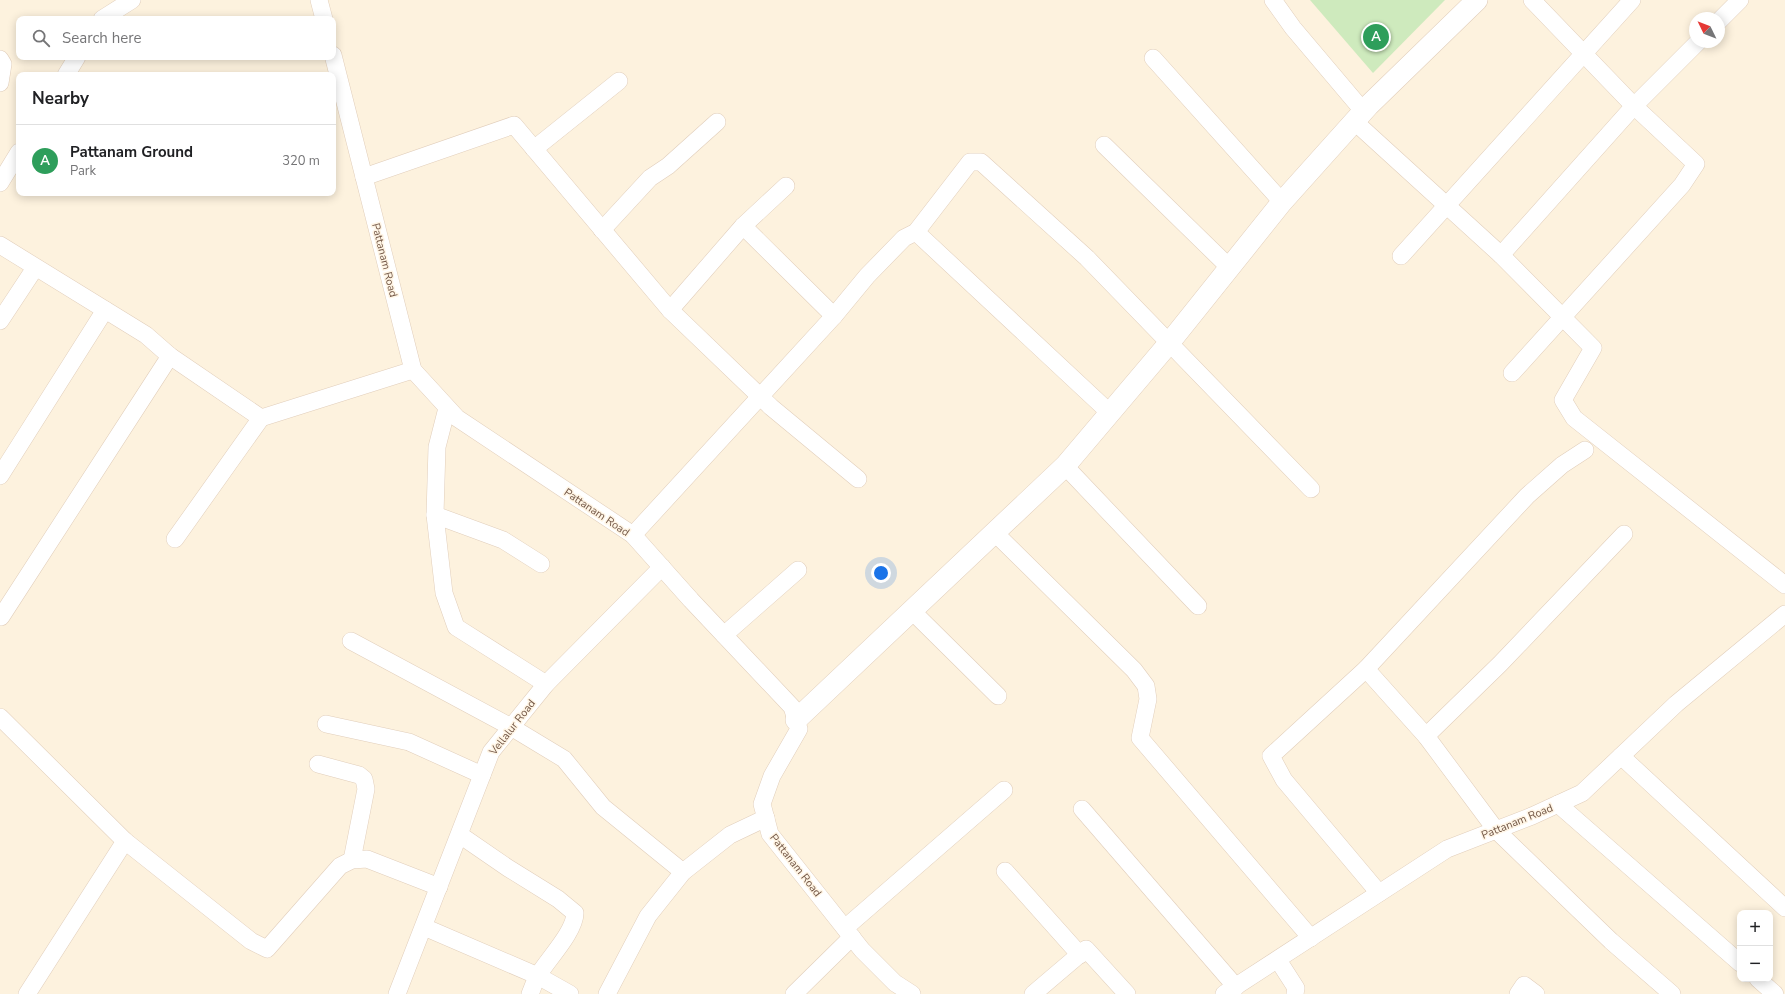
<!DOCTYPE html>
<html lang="en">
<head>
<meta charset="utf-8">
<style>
	:root { --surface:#fff; --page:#f6f6f6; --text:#202124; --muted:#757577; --line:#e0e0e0; --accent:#0b8043 }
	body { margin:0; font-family:"Nunito Sans",sans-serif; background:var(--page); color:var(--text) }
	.controls { position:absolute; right:12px; bottom:12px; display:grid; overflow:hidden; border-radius:8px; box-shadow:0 2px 10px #0003 }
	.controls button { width:36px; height:36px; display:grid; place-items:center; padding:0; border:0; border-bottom:1px solid var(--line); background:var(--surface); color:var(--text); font:20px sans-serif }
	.compass { position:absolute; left:1689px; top:12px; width:36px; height:36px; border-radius:50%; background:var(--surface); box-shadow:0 2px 10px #0003; rotate:313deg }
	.you { position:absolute; left:881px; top:573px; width:14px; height:14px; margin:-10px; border:3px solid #fff; border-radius:50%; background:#1a73e8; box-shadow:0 0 0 6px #1a73e833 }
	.badge { display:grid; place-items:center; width:26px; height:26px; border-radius:50%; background:var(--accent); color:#fff; font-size:13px; font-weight:700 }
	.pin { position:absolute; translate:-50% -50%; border:2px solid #fff; box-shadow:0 1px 4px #0006 }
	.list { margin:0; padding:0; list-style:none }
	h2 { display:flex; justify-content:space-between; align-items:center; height:52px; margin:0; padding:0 16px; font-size:17px }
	h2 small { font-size:13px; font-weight:400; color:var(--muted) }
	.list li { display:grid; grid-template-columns:26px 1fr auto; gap:12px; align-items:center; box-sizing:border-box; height:72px; padding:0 16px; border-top:1px solid var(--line) }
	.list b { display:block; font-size:15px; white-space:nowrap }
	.list p { margin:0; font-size:13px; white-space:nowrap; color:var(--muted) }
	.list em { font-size:13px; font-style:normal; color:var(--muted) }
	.icon { flex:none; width:22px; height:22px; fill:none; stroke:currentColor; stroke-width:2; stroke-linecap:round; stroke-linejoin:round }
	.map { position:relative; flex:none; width:1785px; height:994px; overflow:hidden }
	.search { position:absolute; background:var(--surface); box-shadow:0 2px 10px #0003; left:16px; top:16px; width:320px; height:44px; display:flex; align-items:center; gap:10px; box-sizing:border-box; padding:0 14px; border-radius:8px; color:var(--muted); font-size:15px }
	.panel { position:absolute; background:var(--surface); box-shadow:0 2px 10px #0003; left:16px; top:72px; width:320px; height:124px; border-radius:8px }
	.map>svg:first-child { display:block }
</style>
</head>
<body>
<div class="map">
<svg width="1785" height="994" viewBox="0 0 1785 994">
	<rect width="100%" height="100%" fill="#fdf2de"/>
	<path fill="#ceeabd" d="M1310,0H1445L1373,73Z"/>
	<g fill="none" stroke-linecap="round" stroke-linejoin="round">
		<g stroke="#e1cebb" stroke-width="18">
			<g id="minor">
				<path d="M319,0L324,19"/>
				<path d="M1273,0L1293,28L1364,112"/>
				<path d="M102,19L132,0"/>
				<path d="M1719,21L1740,0"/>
				<path d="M333,55L413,370L457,418L633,535L691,600L792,707L799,729L772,776L762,804L770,834L862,950L895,983L912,994"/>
				<path d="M1153,58L1282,202"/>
				<path d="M0,59L3,64L0,83"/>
				<path d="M66,75L77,57"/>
				<path d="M1355,122L1501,255L1593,348L1563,400L1574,418L1785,585"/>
				<path d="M1104,145L1230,268"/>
				<path d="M534,149L619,81"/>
				<path d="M364,177L514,125L670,310L771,407L858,479"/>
				<path d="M0,183L19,152"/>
				<path d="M743,226L834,316"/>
				<path d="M602,230L650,178L668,166L717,122"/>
				<path d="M916,232L1110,413"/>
				<path d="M0,245L146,335L170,356L261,418"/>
				<path d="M1501,255L1634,106L1698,42"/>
				<path d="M1401,256L1632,0"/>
				<path d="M670,310L743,226L786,186"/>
				<path d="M0,321L35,268"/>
				<path d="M1512,373L1682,185L1696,164L1634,106L1532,0"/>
				<path d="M447,408L437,447L435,515L444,593L456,627L546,684"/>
				<path d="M1065,466L1198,606"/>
				<path d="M0,476L105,310"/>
				<path d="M435,515L503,540L541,564"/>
				<path d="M994,532L1134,670L1146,686L1148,699L1140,738L1311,938"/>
				<path d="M633,535L834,316L867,276L904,238L916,232L970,162H981L1087,258L1311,489"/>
				<path d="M175,539L261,418L413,370"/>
				<path d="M912,611L998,696"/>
				<path d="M1,617L170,356"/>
				<path d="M724,635L798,570"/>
				<path d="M351,641L511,727L564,759L603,807L683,872"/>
				<path d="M1366,669L1426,736L1496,830L1611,941L1672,994"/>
				<path d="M0,717L125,841L251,941L267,949L340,866L352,860L367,859L439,887"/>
				<path d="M326,724L409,742L482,775"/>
				<path d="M1426,736L1500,664L1624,534"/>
				<path d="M1621,756L1785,908"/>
				<path d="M318,764L359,775L364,779L366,789L352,860"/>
				<path d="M1558,804L1740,963"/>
				<path d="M1082,809L1236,987"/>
				<path d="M460,835L508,868L558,899L575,913C575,931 549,958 539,974C535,980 533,987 530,994"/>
				<path d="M1005,871L1080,955"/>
				<path d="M1379,893L1284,780L1271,756L1366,669L1527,496L1562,465L1585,450"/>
				<path d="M424,927L538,976L570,994"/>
				<path d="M845,928L1004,790"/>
				<path d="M1278,960L1296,988L1295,994"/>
				<path d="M1758,979L1775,994"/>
				<path d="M27,994L125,841"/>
				<path d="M397,994L491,752L546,684L662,567"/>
				<path d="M607,994L648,916L683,872L730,835L766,818"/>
				<path d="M794,994L852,937"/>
				<path d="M1033,994L1086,949L1127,994"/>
				<path d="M1224,994L1447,849L1532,816L1582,793L1676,704L1785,614"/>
				<path d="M1518,994L1524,985L1536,994"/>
			</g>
		</g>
		<g stroke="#e1cebb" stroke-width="22">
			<path id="tertiary" d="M796,720L1065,466L1170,342L1282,202L1369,105L1477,0"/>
		</g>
		<use href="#minor" stroke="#fff" stroke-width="17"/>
		<use href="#tertiary" stroke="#fff" stroke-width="21"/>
	</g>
	<g text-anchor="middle" stroke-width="3" stroke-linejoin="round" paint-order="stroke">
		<g font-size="11" fill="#735746" stroke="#fff5e5">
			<text transform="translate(385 260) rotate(76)" y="4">Pattanam Road</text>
			<text transform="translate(597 512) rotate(34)" y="4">Pattanam Road</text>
			<text transform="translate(512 727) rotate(-52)" y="4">Vellalur Road</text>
			<text transform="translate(1517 821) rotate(-22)" y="4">Pattanam Road</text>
			<text transform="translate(796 865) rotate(52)" y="4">Pattanam Road</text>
		</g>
	</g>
</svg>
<div class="controls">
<button>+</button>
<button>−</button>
</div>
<svg class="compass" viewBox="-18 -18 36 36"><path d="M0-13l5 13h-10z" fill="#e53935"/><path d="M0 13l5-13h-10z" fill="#757577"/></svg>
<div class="you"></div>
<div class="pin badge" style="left:1376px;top:37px;background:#2e9e5b">A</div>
<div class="search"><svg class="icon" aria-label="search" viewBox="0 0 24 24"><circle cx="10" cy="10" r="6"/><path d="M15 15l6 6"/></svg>Search here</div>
<section class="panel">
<h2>Nearby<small></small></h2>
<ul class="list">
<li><span class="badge" style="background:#2e9e5b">A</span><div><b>Pattanam Ground</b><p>Park</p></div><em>320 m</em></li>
</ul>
</section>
</div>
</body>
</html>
